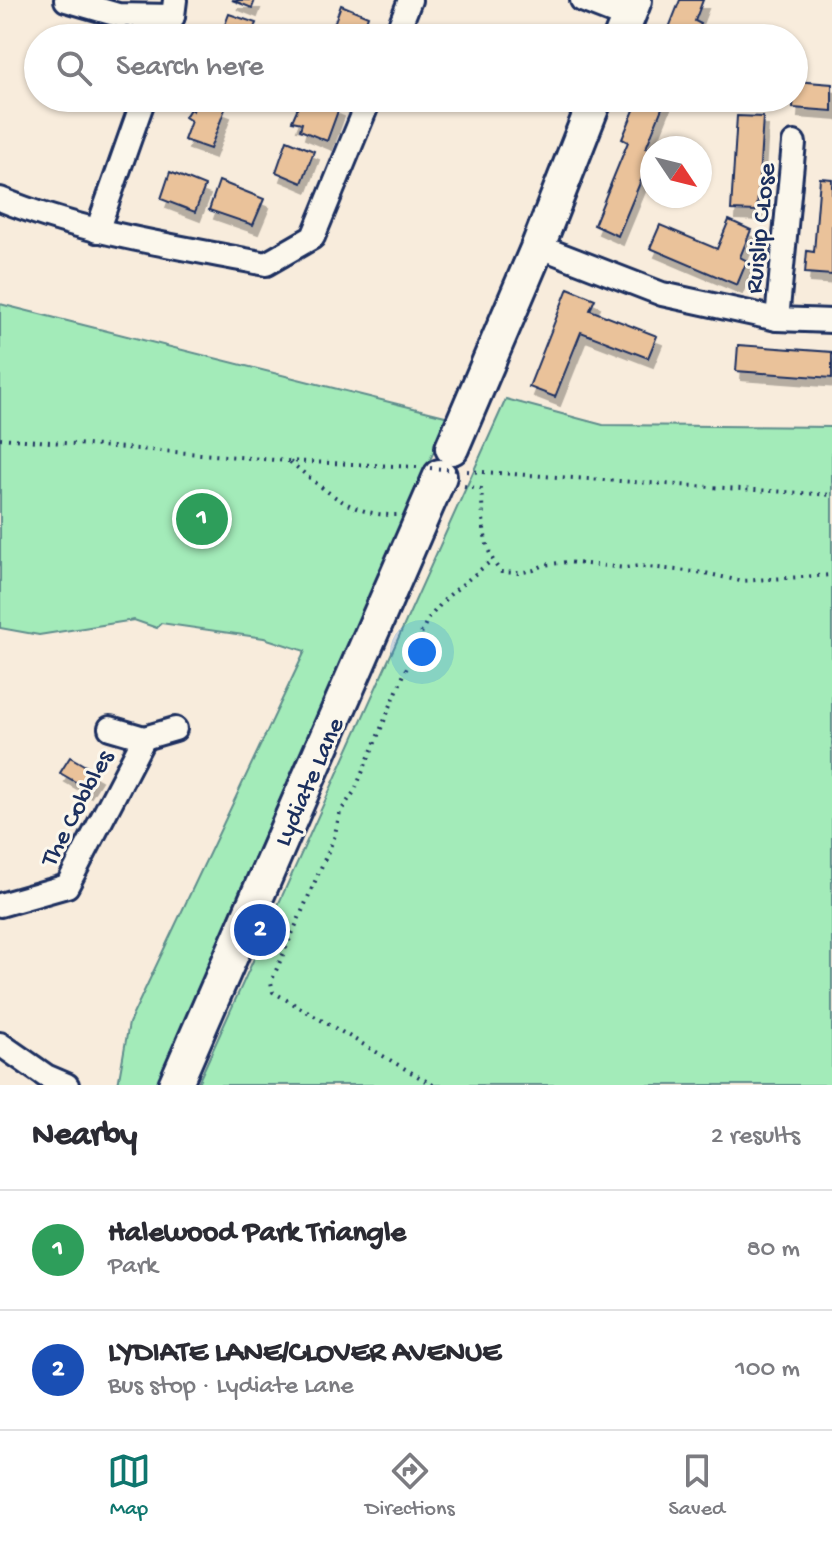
<!DOCTYPE html>
<html lang="en">
<head>
<meta charset="utf-8">
<style>
	:root { --surface:#fff; --page:#f7f7f7; --text:#2b2b33; --muted:#7c7c81; --line:#e1e1e2; --accent:#0f766e }
	body { margin:0; font-family:"Gochi Hand",sans-serif; background:var(--page); color:var(--text) }
	.compass { position:absolute; left:640px; top:136px; width:72px; height:72px; border-radius:50%; background:var(--surface); box-shadow:0 2px 6px #0004; rotate:125deg }
	.you { position:absolute; left:422px; top:652px; width:28px; height:28px; margin:-20px; border:6px solid #fff; border-radius:50%; background:#1a73e8; box-shadow:0 0 0 12px #1a73e833 }
	.badge { display:grid; place-items:center; width:52px; height:52px; border-radius:50%; background:var(--accent); color:#fff; font-size:26px; font-weight:700 }
	.pin { position:absolute; translate:-50% -50%; border:4px solid #fff; box-shadow:0 2px 8px #0006 }
	.list { margin:0; padding:0; list-style:none }
	h2 { display:flex; justify-content:space-between; align-items:center; height:104px; margin:0; padding:0 32px; font-size:34px }
	h2 small { font-size:26px; font-weight:400; color:var(--muted) }
	.list li { display:grid; grid-template-columns:52px 1fr auto; gap:24px; align-items:center; box-sizing:border-box; height:120px; padding:0 32px; border-top:2px solid var(--line) }
	.list b { display:block; font-size:30px; white-space:nowrap }
	.list p { margin:0; font-size:26px; white-space:nowrap; color:var(--muted) }
	.list em { font-size:26px; font-style:normal; color:var(--muted) }
	.icon { flex:none; width:44px; height:44px; fill:none; stroke:currentColor; stroke-width:2; stroke-linecap:round; stroke-linejoin:round }
	.map { position:relative; flex:none; width:832px; height:1085px; overflow:hidden }
	.search { position:absolute; background:var(--surface); box-shadow:0 2px 6px #0004; left:24px; right:24px; top:24px; height:88px; display:flex; align-items:center; gap:20px; box-sizing:border-box; padding:0 28px; border-radius:44px; color:var(--muted); font-size:30px }
	.sheet { height:344px; background:var(--surface) }
	nav { display:flex; justify-content:space-around; align-items:center; box-sizing:border-box; height:112px; border-top:2px solid var(--line); background:var(--surface); font-size:22px; color:var(--muted) }
	nav a { display:grid; justify-items:center; gap:4px }
	nav .on { color:var(--accent) }
	.map>svg:first-child { display:block }
</style>
</head>
<body>
<div class="map">
<svg width="832" height="1085" viewBox="0 0 832 1085">
	<defs>
		<filter id="shadow"><feDropShadow dx="5" dy="9" stdDeviation="0" flood-color="#0004"/></filter>
	</defs>
	<rect width="100%" height="100%" fill="#f8ecdc"/>
	<filter id="ink" filterUnits="userSpaceOnUse"><feTurbulence type="fractalNoise" baseFrequency=".0125" numOctaves="2"/><feDisplacementMap in="SourceGraphic" scale="16" xChannelSelector="R" yChannelSelector="G"/><feConvolveMatrix kernelMatrix="1 2 1 2 8 2 1 2 1" color-interpolation-filters="sRGB"/></filter>
	<g filter="url(#ink)">
		<g fill="#a3ebb9" stroke="#5f8d8c" stroke-width="2">
			<path d="M0,304L449,417L240,890L159,1085H118L129,1023L305,651L264,638L161,623L157,628L134,620L39,635L0,628Z"/>
			<path d="M506,399L603,425L832,427V1085H197Z"/>
		</g>
		<g fill="#eac29a" stroke="#1b2f5e" stroke-width="2" filter="url(#shadow)">
			<path d="M232,0H255L252,8Z"/>
			<path d="M680,0H703L695,21L701,24L695,38H665Z"/>
			<path d="M341,5L368,16L360,38H329Z"/>
			<path d="M229,14L256,23L250,38H220Z"/>
			<path d="M795,81L832,84V111L793,108Z"/>
			<path d="M197,98L225,109L210,149L184,140L191,121L185,117L190,109L193,111Z"/>
			<path d="M302,98H314L339,108L327,141L300,130L302,123L292,121Z"/>
			<path d="M639,98H666L646,148L652,151V154L618,236L594,225L628,142L622,139Z"/>
			<path d="M737,116L763,117L757,211L731,210Z"/>
			<path d="M287,140L314,151L302,183L276,172Z"/>
			<path d="M170,172L205,186L195,212L161,199Z"/>
			<path d="M820,178L832,179V275L805,273L807,251L814,252Z"/>
			<path d="M219,181L264,199L253,225L209,210Z"/>
			<path d="M729,220L751,230L740,257L747,261L737,285L650,248L660,225L717,249Z"/>
			<path d="M568,288L595,299L590,310L657,336L648,358L581,332L555,397L529,387Z"/>
			<path d="M738,345L832,352V378L736,371Z"/>
			<path d="M70,757L96,772L86,788L60,773Z"/>
		</g>
		<g fill="none" stroke-linecap="round" stroke-linejoin="round">
			<g stroke="#1b2f5e" stroke-width="28">
				<g id="street">
					<path d="M66,0L118,15L173,16"/>
					<path d="M582,0L628,18"/>
					<path d="M165,38L173,16L175,0"/>
					<path d="M395,38L410,0"/>
					<path d="M0,199C85,234 176,246 266,264L313,237L370,98"/>
					<path d="M97,231L144,98"/>
					<path d="M538,246L662,294L777,319L832,321"/>
					<path d="M777,319L794,143"/>
					<path d="M110,728L144,738L175,729"/>
					<path d="M0,905L67,886L144,738"/>
					<path d="M0,1044L46,1076L67,1085"/>
				</g>
			</g>
			<g stroke="#1b2f5e" stroke-width="38">
				<g id="secondary">
					<path d="M620,38L635,0"/>
					<path d="M452,448L538,246L596,98"/>
					<path d="M175,1085L440,476"/>
				</g>
			</g>
			<g stroke="#1b2f5e" stroke-width="4" stroke-dasharray="2 6" stroke-linecap="butt">
				<path d="M0,438L288,461L417,467"/>
				<path d="M290,462C326,490 349,516 397,515"/>
				<path d="M467,471L832,495"/>
				<path d="M464,486L481,489C484,518 481,549 501,572L518,573L534,570L544,565L567,562L625,568L639,566L705,573L740,581L832,575"/>
				<path d="M433,1085L273,992L271,982L334,838L340,812L354,792L427,620L447,597L491,561"/>
			</g>
			<use href="#street" stroke="#fbf7ec" stroke-width="22"/>
			<use href="#secondary" stroke="#fbf7ec" stroke-width="32"/>
			<path stroke="#1b2f5e" stroke-width="4" stroke-dasharray="2 6" stroke-linecap="butt" d="M430,468L459,470"/>
		</g>
	</g>
	<g text-anchor="middle" stroke-width="6" stroke-linejoin="round" paint-order="stroke">
		<g font-size="26" fill="#1b2f5e" stroke="#fbf7ec">
			<text transform="translate(758 228) rotate(-84)" y="9">Ruislip CLose</text>
			<text transform="translate(307 781) rotate(-66)" y="9">Lydiate Lane</text>
			<text transform="translate(75 807) rotate(-62)" y="9">The Cobbles</text>
		</g>
	</g>
</svg>
<svg class="compass" viewBox="-18 -18 36 36"><path d="M0-13l5 13h-10z" fill="#e53935"/><path d="M0 13l5-13h-10z" fill="#7c7c81"/></svg>
<div class="you"></div>
<div class="pin badge" style="left:202px;top:519px;background:#2e9e5b">1</div>
<div class="pin badge" style="left:260px;top:930px;background:#1a4fb4">2</div>
<div class="search"><svg class="icon" aria-label="search" viewBox="0 0 24 24"><circle cx="10" cy="10" r="6"/><path d="M15 15l6 6"/></svg>Search here</div>
</div>
<section class="sheet">
<h2>Nearby<small>2 results</small></h2>
<ul class="list">
<li><span class="badge" style="background:#2e9e5b">1</span><div><b>Halewood Park Triangle</b><p>Park</p></div><em>80 m</em></li>
<li><span class="badge" style="background:#1a4fb4">2</span><div><b>LYDIATE LANE/CLOVER AVENUE</b><p>Bus stop · Lydiate Lane</p></div><em>100 m</em></li>
</ul>
</section>
<nav>
<a class="on"><svg class="icon" aria-label="map" viewBox="0 0 24 24"><path d="M3 6l6-2 6 2 6-2v14l-6 2-6-2-6 2zM9 4v14M15 6v14"/></svg>Map</a>
<a><svg class="icon" aria-label="directions" viewBox="0 0 24 24"><path d="M12 3l9 9-9 9-9-9zM9 14v-3h6M13 9l2 2-2 2"/></svg>Directions</a>
<a><svg class="icon" aria-label="saved" viewBox="0 0 24 24"><path d="M7 4h10v16l-5-4-5 4z"/></svg>Saved</a>
</nav>
</body>
</html>
